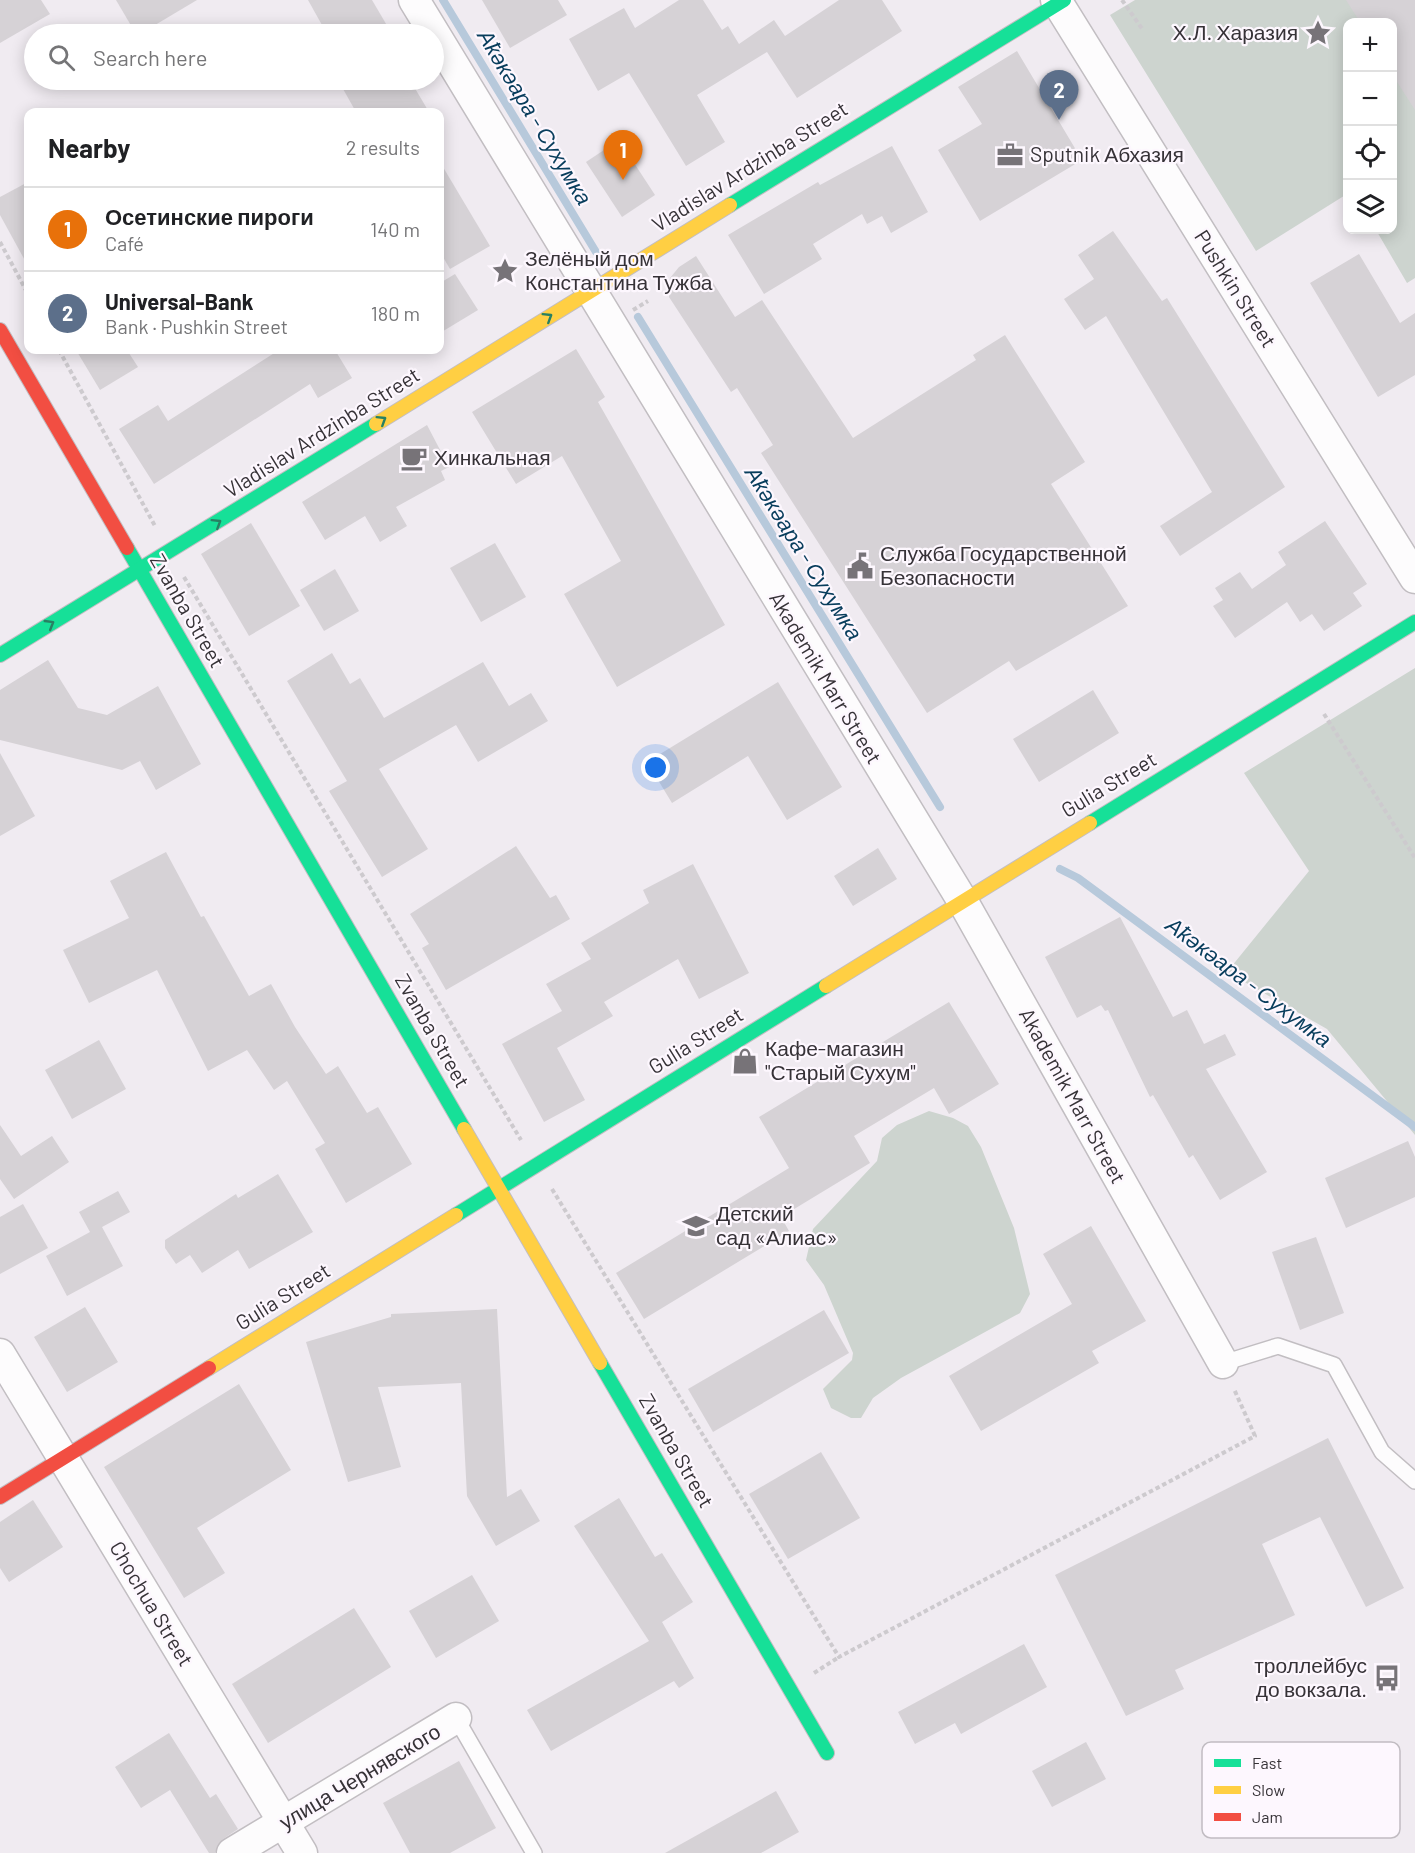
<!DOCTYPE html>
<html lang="en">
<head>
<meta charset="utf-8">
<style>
	:root { --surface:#fff; --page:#f6f6f6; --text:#202124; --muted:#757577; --line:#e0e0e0; --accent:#d93025 }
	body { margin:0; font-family:Barlow,sans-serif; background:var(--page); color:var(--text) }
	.controls { position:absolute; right:18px; top:18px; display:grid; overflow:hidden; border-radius:12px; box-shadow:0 3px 15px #0003 }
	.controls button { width:54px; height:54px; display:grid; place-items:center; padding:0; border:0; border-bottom:2px solid var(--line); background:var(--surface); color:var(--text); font:30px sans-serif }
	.you { position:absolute; left:656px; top:768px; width:21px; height:21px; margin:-15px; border:4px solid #fff; border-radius:50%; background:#1a73e8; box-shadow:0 0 0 9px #1a73e833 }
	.badge { display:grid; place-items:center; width:39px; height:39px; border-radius:50%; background:var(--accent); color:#fff; font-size:20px; font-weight:700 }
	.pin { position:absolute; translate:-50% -50px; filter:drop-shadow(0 2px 3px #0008) }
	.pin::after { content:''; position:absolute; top:32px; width:21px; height:18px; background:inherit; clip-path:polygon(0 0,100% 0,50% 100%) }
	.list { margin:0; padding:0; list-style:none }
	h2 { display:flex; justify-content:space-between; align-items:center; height:78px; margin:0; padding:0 24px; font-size:26px }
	h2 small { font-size:20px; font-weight:400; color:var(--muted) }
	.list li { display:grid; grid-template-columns:39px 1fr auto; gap:18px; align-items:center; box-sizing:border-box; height:84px; padding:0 24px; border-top:2px solid var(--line) }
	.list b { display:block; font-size:22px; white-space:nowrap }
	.list p { margin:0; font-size:20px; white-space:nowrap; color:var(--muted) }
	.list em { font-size:20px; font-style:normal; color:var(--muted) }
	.icon { flex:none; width:33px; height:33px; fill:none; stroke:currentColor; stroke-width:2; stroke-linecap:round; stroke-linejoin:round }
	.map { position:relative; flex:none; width:1415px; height:1853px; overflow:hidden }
	.search { position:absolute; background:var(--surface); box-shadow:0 3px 15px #0003; left:24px; top:24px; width:420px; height:66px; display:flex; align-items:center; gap:15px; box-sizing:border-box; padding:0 21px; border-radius:33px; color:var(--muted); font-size:22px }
	.panel { position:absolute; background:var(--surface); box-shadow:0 3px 15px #0003; left:24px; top:108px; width:420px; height:246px; border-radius:12px }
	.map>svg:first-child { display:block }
</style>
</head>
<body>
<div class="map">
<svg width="1415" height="1853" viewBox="0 0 1415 1853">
	<rect width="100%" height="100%" fill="#f0ebf1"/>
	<g fill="#cdd4cf">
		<path d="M1135,0H1415V278L1407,283L1376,230H1392V22H1348L1347,194L1256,251L1110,15Z"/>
		<path d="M1415,668V1135L1327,1029L1227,972L1309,871L1244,773Z"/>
		<path d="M929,1111L953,1118L968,1126L981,1147L1014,1228L1030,1294L1020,1313L901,1378L873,1398L861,1418H851L831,1408L823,1389L852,1360L853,1353L824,1285L806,1260L813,1229L877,1161L882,1138L897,1125Z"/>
	</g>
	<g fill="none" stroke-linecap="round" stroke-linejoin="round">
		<g stroke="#b7c9db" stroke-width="8">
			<path d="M443,0L596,252"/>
			<path d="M638,317L940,807"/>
			<path d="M1060,869L1078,878L1415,1127"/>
		</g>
	</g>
	<g fill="#d6d2d6">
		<path d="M0,0H41L50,14L0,43Z"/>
		<path d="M116,0H197L140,34H136Z"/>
		<path d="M308,0H372L392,34H327Z"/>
		<path d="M482,0H558L567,15L510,48Z"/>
		<path d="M679,0H703L722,30L728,26L739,44L774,20L785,36L839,0H882L902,31L797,98L767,52L697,95L725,142L686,166L629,73L598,91L569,39L624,8L635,28Z"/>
		<path d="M1346,0H1415V110L1392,74V22H1360Z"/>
		<path d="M1017,51L1082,160L980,221L938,150L982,124L958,87Z"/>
		<path d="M338,80H410L429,112H356Z"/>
		<path d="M619,140L655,195L622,217L586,162Z"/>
		<path d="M892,146L928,212L891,233L882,216L867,224L862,214L813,244L822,259L764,294L728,235L818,182L820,185Z"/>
		<path d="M440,162L490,246L450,269L440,252Z"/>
		<path d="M28,182V266L0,215V197Z"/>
		<path d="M1113,231L1162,301L1167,298L1285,487L1180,556L1160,526L1212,492L1106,316L1085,330L1064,299L1094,279L1078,255Z"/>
		<path d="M1359,254L1400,323L1415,313V375L1378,397L1310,283Z"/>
		<path d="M696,256L735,317L762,300L853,438L976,360L973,355L1005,335L1085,462L1051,484L1128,606L1016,671L1009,661L927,713L761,453L773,445L737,388L731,392L669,297L670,278L679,267Z"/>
		<path d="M455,274L478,310L440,333V283Z"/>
		<path d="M576,349L605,397L598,402L725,625L617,687L564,594L621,561L562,456L516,484L472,412Z"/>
		<path d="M76,350H127L138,367L100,390Z"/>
		<path d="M279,350H335L352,378L318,398L310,384L154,484L119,429L158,405L168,421Z"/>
		<path d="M427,425L449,467L441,471L445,480L396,507L407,526L380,542L365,516L325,540L302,502Z"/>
		<path d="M1325,521L1367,584L1353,593L1362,606L1324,631L1312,614L1300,622L1287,602L1235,638L1213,606L1223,600L1215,588L1240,572L1252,589L1286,565L1278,552Z"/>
		<path d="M251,523L300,606L249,636L201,554Z"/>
		<path d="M495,543L526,597L481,622L450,568Z"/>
		<path d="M335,569L359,611L324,631L300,590Z"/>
		<path d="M332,653L350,684L360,678L384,718L483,662L509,706L531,693L548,721L478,762L456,725L379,769L428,849L382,877L329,791L347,781L287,681Z"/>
		<path d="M48,660L78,708L107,715L158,686L201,764L156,790L140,761L122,770L0,740V690Z"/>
		<path d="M778,682L842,787L787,820L748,756L672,803L647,762Z"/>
		<path d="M1093,690L1119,733L1039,782L1013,739Z"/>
		<path d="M0,753L35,816L0,836Z"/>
		<path d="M516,846L550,898L556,895L570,919L446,990L422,948L429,944L410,914Z"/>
		<path d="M878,848L897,879L853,906L834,876Z"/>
		<path d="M166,852L201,917L204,916L249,996L271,984L295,1027L326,1074L338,1066L367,1113L378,1107L412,1164L346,1203L315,1149L325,1143L287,1081L274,1090L247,1050L208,1071L157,970L89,1003L63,950L129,918L110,881Z"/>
		<path d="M693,864L749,973L699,999L678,959L604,1002L613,1016L557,1048L585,1100L544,1122L502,1044L562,1011L546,984L591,959L581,943L649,903L643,890Z"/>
		<path d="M1120,917L1173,1017L1187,1010L1204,1044L1225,1034L1236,1055L1206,1069L1267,1172L1220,1200L1193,1155L1189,1158L1153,1095L1150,1097L1108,1010L1105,1011L1101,1005L1077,1018L1045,957Z"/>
		<path d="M949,1002L999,1084L949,1114L934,1088L854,1136L870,1163L781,1217L789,1231L644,1319L616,1273L789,1168L759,1117Z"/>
		<path d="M99,1040L126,1089L72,1119L45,1070Z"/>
		<path d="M0,1125L21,1156L52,1136L69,1162L14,1199L0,1179Z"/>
		<path d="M1408,1141L1415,1157V1197L1346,1228L1325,1178Z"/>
		<path d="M278,1174L313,1232L249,1269L238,1250L202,1273L190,1255L176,1264L165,1248V1240L236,1194L238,1198Z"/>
		<path d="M118,1191L130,1212L102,1227L123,1266L67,1296L46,1256L90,1232L79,1212Z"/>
		<path d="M23,1204L48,1248L0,1274V1217Z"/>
		<path d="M1091,1226L1146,1321L1092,1351L1099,1363L981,1431L949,1376L1072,1304L1043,1254Z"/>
		<path d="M1316,1237L1344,1313L1300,1330L1272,1252Z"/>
		<path d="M85,1307L118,1362L67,1392L34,1337Z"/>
		<path d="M497,1309L507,1497L521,1489L540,1521L496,1546L467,1496L461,1383L378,1387L401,1467L348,1482L306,1342L391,1317V1314Z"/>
		<path d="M824,1310L849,1353L713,1432L688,1389Z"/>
		<path d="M239,1384L291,1470L197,1528L225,1573L184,1598L104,1467Z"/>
		<path d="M1328,1438L1404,1588L1366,1607L1320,1517L1262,1544L1295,1615L1175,1670L1184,1689L1126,1716L1055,1575Z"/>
		<path d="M821,1452L860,1518L788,1559L749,1494Z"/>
		<path d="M619,1498L655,1557L662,1553L693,1602L662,1622L694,1678L679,1688L674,1681L551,1751L527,1710L649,1641L574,1526Z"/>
		<path d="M33,1500L63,1547L9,1582L0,1568V1522Z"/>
		<path d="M472,1575L499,1621L436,1658L409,1611Z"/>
		<path d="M354,1608L391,1667L268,1743L232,1684Z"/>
		<path d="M1024,1644L1047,1687L961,1734L955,1723L915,1744L898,1712Z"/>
		<path d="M169,1733L210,1798L216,1794L238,1829L223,1839L215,1853H209L170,1790L141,1808L115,1767Z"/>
		<path d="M1086,1742L1106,1779L1052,1807L1032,1771Z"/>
		<path d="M459,1761L496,1828L450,1853H410L383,1803Z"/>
		<path d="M776,1791L799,1832L761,1853H665Z"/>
	</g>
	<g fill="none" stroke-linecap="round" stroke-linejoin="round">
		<g stroke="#c2bec2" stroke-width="18">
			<g id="lane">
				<path d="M1223,1363L1278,1346L1334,1365L1382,1452L1415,1481"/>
				<path d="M456,1718L534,1853"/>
			</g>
		</g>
		<g stroke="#c2bec2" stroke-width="33">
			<g id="street">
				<path d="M414,0L962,900L1223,1363"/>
				<path d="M1056,0L1415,578"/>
				<path d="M0,1354L302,1853"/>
				<path d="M232,1853L456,1718"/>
			</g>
		</g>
		<g stroke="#c2bec2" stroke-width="16">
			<g id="fast">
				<path d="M730,205L1064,0"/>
				<path d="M127,548L464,1129"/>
				<path d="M0,655L376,424"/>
				<path d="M1090,823L1415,622"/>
				<path d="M456,1215L826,986"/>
				<path d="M600,1363L827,1753"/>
			</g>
		</g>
		<g stroke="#c2bec2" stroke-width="16">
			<g id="slow">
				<path d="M376,424L730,205"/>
				<path d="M826,986L1090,823"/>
				<path d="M464,1129L600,1363"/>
				<path d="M209,1368L456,1215"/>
			</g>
		</g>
		<g stroke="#c2bec2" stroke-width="16">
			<g id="jam">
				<path d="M0,330L127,548"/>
				<path d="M0,1497L209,1368"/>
			</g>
		</g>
		<g stroke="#cdcace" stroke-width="4" stroke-dasharray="4.5 3" stroke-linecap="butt">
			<path d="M1122,0L1143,30"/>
			<path d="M0,242L28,294"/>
			<path d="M633,310L648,301"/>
			<path d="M59,350L155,526"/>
			<path d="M184,577L521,1140"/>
			<path d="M1324,714L1415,858"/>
			<path d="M552,1189L839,1657L1255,1436L1234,1389"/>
			<path d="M814,1673L839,1657"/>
		</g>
		<use href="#lane" stroke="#fdfcfd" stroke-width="15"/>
		<use href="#street" stroke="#fdfcfd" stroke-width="30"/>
		<use href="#fast" stroke="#16e098" stroke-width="14"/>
		<use href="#slow" stroke="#ffcf43" stroke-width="14"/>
		<use href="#jam" stroke="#f24e42" stroke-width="14"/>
	</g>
	<defs><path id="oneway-chevron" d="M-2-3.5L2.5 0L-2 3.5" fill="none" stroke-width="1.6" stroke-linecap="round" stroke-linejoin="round" transform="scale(1.5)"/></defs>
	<g stroke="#288063">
		<use href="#oneway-chevron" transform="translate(548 317) rotate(-32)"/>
		<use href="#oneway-chevron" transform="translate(382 420) rotate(-32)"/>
		<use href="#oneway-chevron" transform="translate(217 523) rotate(-32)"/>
		<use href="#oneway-chevron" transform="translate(50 624) rotate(-31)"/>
	</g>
	<defs>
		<g id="sight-bare" transform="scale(2.07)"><path d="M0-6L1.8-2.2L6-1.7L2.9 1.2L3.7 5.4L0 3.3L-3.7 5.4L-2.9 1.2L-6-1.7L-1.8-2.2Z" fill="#777378" stroke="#fdf7fe" stroke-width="2.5" paint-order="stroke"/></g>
		<g id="office-bare" transform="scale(2.07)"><path d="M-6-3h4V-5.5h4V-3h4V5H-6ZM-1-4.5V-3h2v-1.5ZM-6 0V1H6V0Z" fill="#777378" stroke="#fdf7fe" stroke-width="2.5" paint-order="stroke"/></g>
		<g id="cafe-bare" transform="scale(2.07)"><path d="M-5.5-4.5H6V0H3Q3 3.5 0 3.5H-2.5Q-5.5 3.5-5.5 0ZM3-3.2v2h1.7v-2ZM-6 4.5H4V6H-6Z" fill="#777378" stroke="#fdf7fe" stroke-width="2.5" paint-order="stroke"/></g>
		<g id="civic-bare" transform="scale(2.07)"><path d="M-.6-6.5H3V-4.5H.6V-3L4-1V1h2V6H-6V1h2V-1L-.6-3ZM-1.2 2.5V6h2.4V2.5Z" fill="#777378" stroke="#fdf7fe" stroke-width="2.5" paint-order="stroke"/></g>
		<g id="shop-bare" transform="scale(2.07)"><path d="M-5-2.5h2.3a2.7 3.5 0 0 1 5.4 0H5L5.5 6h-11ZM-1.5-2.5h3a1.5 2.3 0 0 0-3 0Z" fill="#777378" stroke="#fdf7fe" stroke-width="2.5" paint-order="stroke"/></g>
		<g id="school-bare" transform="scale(2.07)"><path d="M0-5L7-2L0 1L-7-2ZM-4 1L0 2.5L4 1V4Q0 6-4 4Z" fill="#777378" stroke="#fdf7fe" stroke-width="2.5" paint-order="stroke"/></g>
		<g id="bus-bare" transform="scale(2.07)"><path d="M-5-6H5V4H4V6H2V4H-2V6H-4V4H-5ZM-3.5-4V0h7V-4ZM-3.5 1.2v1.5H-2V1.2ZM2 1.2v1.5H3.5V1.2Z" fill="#777378" stroke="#fdf7fe" stroke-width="2.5" paint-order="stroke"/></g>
	</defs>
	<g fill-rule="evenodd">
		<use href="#sight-bare" x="1318" y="33"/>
		<use href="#office-bare" x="1010" y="155"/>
		<use href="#sight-bare" x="505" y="271"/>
		<use href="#cafe-bare" x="414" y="458"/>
		<use href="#civic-bare" x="860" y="566"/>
		<use href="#shop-bare" x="745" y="1061"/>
		<use href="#school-bare" x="696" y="1226"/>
		<use href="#bus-bare" x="1387" y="1678"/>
	</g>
	<g text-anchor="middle" stroke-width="4.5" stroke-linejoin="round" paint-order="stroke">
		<g font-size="21" fill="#363237" stroke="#fdf7fe" text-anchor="start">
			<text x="1298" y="40" text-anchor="end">Х.Л. Харазия</text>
			<text x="1030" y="162">Sputnik Абхазия</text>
			<text x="525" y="266">Зелёный дом<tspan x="525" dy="24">Константина Тужба</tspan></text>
			<text x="434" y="465">Хинкальная</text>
			<text x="880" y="561">Служба Государственной<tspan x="880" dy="24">Безопасности</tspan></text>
			<text x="765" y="1056">Кафе-магазин<tspan x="765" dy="24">"Старый Сухум"</tspan></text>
			<text x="716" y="1221">Детский<tspan x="716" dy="24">сад «Алиас»</tspan></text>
			<text x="1367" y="1673" text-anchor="end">троллейбус<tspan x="1367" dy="24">до вокзала.</tspan></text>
		</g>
		<g font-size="21" fill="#363237" stroke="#fdf7fe">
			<text transform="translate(750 167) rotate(-32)" y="7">Vladislav Ardzinba Street</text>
			<text transform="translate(1235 289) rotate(58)" y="7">Pushkin Street</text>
			<text transform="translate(322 433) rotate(-32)" y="7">Vladislav Ardzinba Street</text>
			<text transform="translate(187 611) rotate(60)" y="7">Zvanba Street</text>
			<text transform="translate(825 678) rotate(59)" y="7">Akademik Marr Street</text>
			<text transform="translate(1109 785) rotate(-31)" y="7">Gulia Street</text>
			<text transform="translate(432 1031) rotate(60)" y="7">Zvanba Street</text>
			<text transform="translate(696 1041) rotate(-32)" y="7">Gulia Street</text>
			<text transform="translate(1072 1096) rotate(61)" y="7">Akademik Marr Street</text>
			<text transform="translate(283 1297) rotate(-32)" y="7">Gulia Street</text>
			<text transform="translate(676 1451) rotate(60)" y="7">Zvanba Street</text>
			<text transform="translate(151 1604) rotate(59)" y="7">Chochua Street</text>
			<text transform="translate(360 1777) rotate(-31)" y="7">улица Чернявского</text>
		</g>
		<g font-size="22" font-style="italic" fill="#083d5c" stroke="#fdf7fe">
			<text transform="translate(535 117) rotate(59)" y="8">Аҟәкәара - Сухумка</text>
			<text transform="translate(804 553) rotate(58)" y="8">Аҟәкәара - Сухумка</text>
			<text transform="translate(1249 982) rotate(37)" y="8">Аҟәкәара - Сухумка</text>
		</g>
	</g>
	<rect x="1202" y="1742" width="198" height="96" rx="9" fill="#fdf7fe" stroke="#c1bcc2" stroke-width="1.5"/>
	<rect x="1214" y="1759" width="27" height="8" fill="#16e098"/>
	<rect x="1214" y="1786" width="27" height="8" fill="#ffcf43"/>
	<rect x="1214" y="1813" width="27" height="8" fill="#f24e42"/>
	<g font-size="16" fill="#363237">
		<text x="1252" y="1769">Fast</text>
		<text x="1252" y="1796">Slow</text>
		<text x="1252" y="1823">Jam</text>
	</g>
</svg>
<div class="controls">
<button>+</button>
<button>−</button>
<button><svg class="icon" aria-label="locate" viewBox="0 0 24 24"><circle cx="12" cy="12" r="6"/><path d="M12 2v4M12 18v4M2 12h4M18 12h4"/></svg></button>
<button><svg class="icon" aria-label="layers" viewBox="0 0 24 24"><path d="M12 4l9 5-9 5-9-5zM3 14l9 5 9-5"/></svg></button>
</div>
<div class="you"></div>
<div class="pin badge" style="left:623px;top:180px;background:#e8710a">1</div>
<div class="pin badge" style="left:1059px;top:120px;background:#5c6f8a">2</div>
<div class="search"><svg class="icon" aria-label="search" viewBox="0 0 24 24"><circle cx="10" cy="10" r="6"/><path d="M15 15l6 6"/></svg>Search here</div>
<section class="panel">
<h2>Nearby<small>2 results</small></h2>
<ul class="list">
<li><span class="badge" style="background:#e8710a">1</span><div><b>Осетинские пироги</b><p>Café</p></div><em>140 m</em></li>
<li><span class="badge" style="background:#5c6f8a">2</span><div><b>Universal-Bank</b><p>Bank · Pushkin Street</p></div><em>180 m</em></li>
</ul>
</section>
</div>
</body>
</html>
